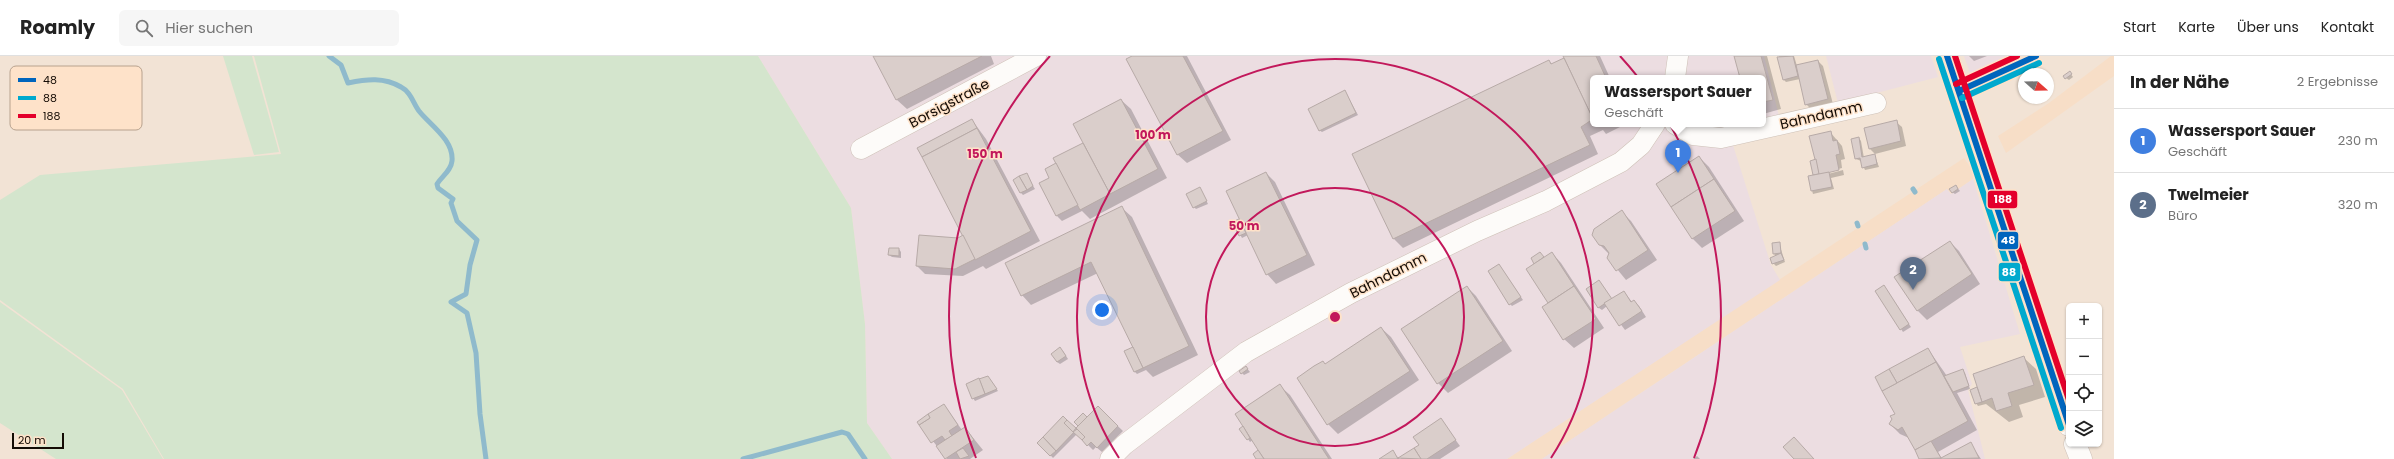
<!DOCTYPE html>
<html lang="de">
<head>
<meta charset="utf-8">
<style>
	:root { --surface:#fff; --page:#f6f6f6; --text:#222; --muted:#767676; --line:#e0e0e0; --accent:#62574d }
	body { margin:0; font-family:Poppins,sans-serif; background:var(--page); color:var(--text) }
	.controls { position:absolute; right:12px; bottom:12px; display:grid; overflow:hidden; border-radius:6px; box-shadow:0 1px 3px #0004 }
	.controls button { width:36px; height:36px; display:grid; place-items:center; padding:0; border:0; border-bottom:1px solid var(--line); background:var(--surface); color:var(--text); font:20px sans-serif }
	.compass { position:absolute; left:2018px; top:12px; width:36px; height:36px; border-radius:50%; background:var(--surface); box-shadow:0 1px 3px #0004; rotate:110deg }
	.scale { position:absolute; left:12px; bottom:10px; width:52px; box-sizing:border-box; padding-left:4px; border:2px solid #140b04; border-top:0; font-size:11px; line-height:14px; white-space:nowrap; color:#140b04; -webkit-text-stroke:3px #fee2c9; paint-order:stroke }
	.you { position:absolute; left:1102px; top:254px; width:14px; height:14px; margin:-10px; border:3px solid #fff; border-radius:50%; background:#1a73e8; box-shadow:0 0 0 6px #1a73e833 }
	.badge { display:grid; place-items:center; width:26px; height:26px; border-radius:50%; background:var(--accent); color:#fff; font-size:13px; font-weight:700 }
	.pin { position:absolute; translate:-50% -33px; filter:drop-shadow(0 1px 2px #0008) }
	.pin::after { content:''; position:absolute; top:21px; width:14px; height:12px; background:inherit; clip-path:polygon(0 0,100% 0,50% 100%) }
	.popup { position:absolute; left:1590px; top:19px; width:176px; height:52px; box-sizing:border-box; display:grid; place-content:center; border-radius:6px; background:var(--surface); filter:drop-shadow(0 1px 3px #0005); font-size:13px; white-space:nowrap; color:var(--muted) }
	.popup b { font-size:15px; color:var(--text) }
	.popup::after { content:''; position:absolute; left:50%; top:100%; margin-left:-8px; border:8px solid transparent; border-top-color:var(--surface) }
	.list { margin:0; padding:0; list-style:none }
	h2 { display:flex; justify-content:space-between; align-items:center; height:52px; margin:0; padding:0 16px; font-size:17px }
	h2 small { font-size:13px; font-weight:400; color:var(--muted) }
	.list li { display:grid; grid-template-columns:26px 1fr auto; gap:12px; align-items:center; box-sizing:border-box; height:64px; padding:0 16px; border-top:1px solid var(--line) }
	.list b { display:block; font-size:15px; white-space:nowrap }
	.list p { margin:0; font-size:13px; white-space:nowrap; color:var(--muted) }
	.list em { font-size:13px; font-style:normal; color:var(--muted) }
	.icon { flex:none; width:22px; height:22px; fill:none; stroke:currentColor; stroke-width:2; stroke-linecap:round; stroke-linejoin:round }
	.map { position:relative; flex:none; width:2114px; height:403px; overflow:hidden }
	header { display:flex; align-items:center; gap:24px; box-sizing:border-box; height:56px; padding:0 20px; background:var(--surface); border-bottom:1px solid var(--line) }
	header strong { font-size:19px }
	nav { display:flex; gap:22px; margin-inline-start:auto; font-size:14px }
	.search { width:280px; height:36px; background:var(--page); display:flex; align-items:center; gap:10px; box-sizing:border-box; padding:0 14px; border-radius:6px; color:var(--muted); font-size:15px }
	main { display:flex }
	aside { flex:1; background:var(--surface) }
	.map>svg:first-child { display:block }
</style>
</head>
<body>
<header>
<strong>Roamly</strong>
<div class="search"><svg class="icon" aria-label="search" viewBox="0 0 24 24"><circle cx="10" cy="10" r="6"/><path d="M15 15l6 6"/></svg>Hier suchen</div>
<nav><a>Start</a><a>Karte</a><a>Über uns</a><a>Kontakt</a></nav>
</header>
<main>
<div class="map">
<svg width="2114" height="403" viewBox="0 0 2114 403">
	<rect width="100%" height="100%" fill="#f2e3d5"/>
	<g fill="#f7dec7">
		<path d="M2111,0H2114V20L2006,97L1998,80L2049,47Z"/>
		<path d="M1964,102L1973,115V123L1951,138L1947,133L1542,403H1507Z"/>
	</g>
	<g fill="#ecdde1" fill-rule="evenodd">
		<path d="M758,0H1764L1783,76L1732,86L1771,209L1780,224L1507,403H892L867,367L865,268L851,152ZM1593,22H1763V68H1593Z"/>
		<path d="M1826,0H1931L1938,21L1838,47Z"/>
		<path d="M1964,0H2010L1970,17Z"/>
		<path d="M1973,123L2020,278L1960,291L1972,328L1968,334L1985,403H1542L1947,133L1951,138Z"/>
	</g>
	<g fill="#d4e5cd">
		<path d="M223,0H252L279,96L254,99Z"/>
		<path d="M254,0H758L851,152L865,268L867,367L892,403H164L123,333L0,244V144L40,119L281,98Z"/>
		<path d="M0,246L122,334L163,403H56L0,367Z"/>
	</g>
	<g fill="#0003">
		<path d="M874,0H991L994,8L907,53L897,44Z"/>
		<path d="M1134,0H1187L1231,84L1187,107L1177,98Z"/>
		<path d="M1564,0H1600L1610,22H1593V68H1626L1606,78L1603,74L1590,80L1598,98L1403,192L1394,183L1354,99L1549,5L1552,8L1565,2Z"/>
		<path d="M1735,0H1767L1781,53L1763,58V22H1741Z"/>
		<path d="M1779,0H1794L1797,10L1818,5L1823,10L1833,48L1811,53L1806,48L1800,23L1786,26L1784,24Z"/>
		<path d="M1969,0H1987L1974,5Z"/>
		<path d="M2070,17L2073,21L2069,24L2066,22Z"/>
		<path d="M1345,36L1358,59L1322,76L1319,74Z"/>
		<path d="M1121,44L1131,53L1167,122L1090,163L1082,155L1062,165L1057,160L1040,128L1051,122L1057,107L1054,103L1084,87Z"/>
		<path d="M972,64L986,83L1040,185L986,213L983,210L963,220L925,218L917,210L964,180Z"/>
		<path d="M1896,66L1902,71L1906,90L1875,98L1870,93Z"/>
		<path d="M1830,76L1842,90L1845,103L1841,104L1842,112L1827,116L1828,118L1843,114L1844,119L1831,122L1834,133L1813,138L1808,121L1814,120L1811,105L1817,104Z"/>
		<path d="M1859,82L1861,85L1864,102L1875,100L1879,111L1865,114L1861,105L1856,103L1852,84Z"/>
		<path d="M1699,101L1709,111L1744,165L1702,192L1693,183L1658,129Z"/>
		<path d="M1266,117L1275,126L1315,209L1276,228L1267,218L1248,179L1242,182L1234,167L1241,164Z"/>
		<path d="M1026,118L1035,133L1023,139L1021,137Z"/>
		<path d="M1956,130L1960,135L1955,138L1952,136Z"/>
		<path d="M1200,132L1208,148L1196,153L1194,151Z"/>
		<path d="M1122,152L1132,161L1198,299L1153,321L1146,314L1137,318L1135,316L1134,292L1098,217L1031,249L1022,239Z"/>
		<path d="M1622,156L1631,165L1657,204L1626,224L1608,202L1609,198L1599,188Z"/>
		<path d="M1950,186L1959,195L1980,228L1927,264L1917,254Z"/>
		<path d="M1779,187L1785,206L1776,210L1773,207L1776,200L1774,198Z"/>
		<path d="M899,193L901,196V202L892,201L889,199Z"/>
		<path d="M1552,197L1561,207L1604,272L1574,292L1564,283L1550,247L1528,213L1543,200L1544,202Z"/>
		<path d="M1499,209L1523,244L1512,250L1510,248Z"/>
		<path d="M1599,225L1612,244L1624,236L1632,246L1634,245L1639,250L1646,261L1625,274L1607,250L1602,254L1599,252L1587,233Z"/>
		<path d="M1467,231L1476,240L1512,295L1448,337L1438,327L1403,273Z"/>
		<path d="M1886,233L1911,271L1903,276L1901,273Z"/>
		<path d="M1381,272L1391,281L1419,324L1338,378L1328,368L1298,322L1325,309Z"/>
		<path d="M1928,293L1947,320L1963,315L1965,317L1970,333L1957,337L1977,374L1938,396L1942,403L1970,387L1981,403H1920L1909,382L1900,378L1890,368Z"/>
		<path d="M1063,295L1068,303L1060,308L1057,306Z"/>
		<path d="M2024,302L2036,313L2045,341L2019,349L2023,361L2009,366L1986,348L1978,350L1976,347L1977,333L1980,335Z"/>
		<path d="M1246,311L1250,316L1244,319L1242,317Z"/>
		<path d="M990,323L998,335L975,345L973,342Z"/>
		<path d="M1280,330L1290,339L1332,403H1257L1262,398L1253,384L1250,386L1241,373Z"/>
		<path d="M944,349L962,374L965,372L983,394L970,403H947L918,366Z"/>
		<path d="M1098,351L1123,375L1102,396L1096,391L1093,394L1077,378L1053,402L1039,387L1063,361L1076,374Z"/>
		<path d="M1441,364L1460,390L1440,403H1381L1392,396L1400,403L1420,390Z"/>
		<path d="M1697,400L1700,403H1693Z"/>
	</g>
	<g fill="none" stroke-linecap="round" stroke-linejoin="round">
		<g stroke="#8fbacc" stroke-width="5">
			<path d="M329,0L341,9L348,27C367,23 384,21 401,31C411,36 413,47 419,55C430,69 454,84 452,105C451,115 442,120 437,128L438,132L453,143L451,147L457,165L477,184L470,209L466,238L451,246L467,257L476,297L480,358L486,403"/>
			<path d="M1913,133L1915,136"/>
			<path d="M1857,167L1858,170"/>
			<path d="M1865,188L1866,192"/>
			<path d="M743,403L842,376L848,378L865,403"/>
		</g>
	</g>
	<g fill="#dacecb" stroke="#b7aaa7">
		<path d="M873,0H982L896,44Z"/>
		<path d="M1132,0H1183L1223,75L1177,99L1126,3Z"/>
		<path d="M1563,0H1596L1606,22H1593V63Z"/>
		<path d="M1734,0H1761L1773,44L1763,46V22H1740Z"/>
		<path d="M1793,0L1798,20L1783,24L1777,1Z"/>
		<path d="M1564,2L1593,63L1581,71L1590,89L1393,183L1352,98L1549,4L1551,8Z"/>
		<path d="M1818,4L1828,43L1805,49L1796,9Z"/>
		<path d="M2070,15L2072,18L2065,23L2063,20Z"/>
		<path d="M1345,34L1356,57L1319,75L1308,53Z"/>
		<path d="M1121,43L1158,113L1110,138L1073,68Z"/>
		<path d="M972,63L977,72L922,101L917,92Z"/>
		<path d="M1897,64L1901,85L1869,93L1864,72Z"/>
		<path d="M977,72L1031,175L975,204L922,101Z"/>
		<path d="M1831,75L1833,85L1837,84L1840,98L1836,99L1839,114L1819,119L1809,80Z"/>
		<path d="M1859,81L1862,101L1875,98L1877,108L1862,112L1860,102L1855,103L1851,83Z"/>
		<path d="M1083,87L1110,138L1080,154L1053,102Z"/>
		<path d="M1699,100L1714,123L1671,151L1656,128Z"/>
		<path d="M1816,103L1819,118L1813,119L1810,105Z"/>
		<path d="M1056,107L1078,149L1056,160L1039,127L1049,122L1045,113Z"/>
		<path d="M1266,116L1307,199L1266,219L1226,135Z"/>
		<path d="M1829,116L1832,131L1811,135L1808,120Z"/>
		<path d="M1027,117L1033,130L1027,134L1019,120Z"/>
		<path d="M1019,120L1027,134L1020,137L1013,124Z"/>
		<path d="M1714,123L1735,155L1692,183L1671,151Z"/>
		<path d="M1956,129L1958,133L1952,137L1949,133Z"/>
		<path d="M1200,131L1207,145L1193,152L1186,138Z"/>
		<path d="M1122,150L1189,290L1143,312L1091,206L1021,240L1005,207Z"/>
		<path d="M1622,154L1648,194L1616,215L1607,202L1609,197L1604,190L1599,189L1592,179L1594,173Z"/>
		<path d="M1239,163L1246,177L1239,180L1232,166Z"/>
		<path d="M919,179L958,182L963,179L975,203L955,213L916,210Z"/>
		<path d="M1950,185L1972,218L1917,255L1894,221Z"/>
		<path d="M1780,186L1781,197L1773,198L1772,187Z"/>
		<path d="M889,192H899V200L888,199Z"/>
		<path d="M1540,196L1544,201L1534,208L1531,202Z"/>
		<path d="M1552,196L1574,230L1548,247L1526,213Z"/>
		<path d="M1781,197L1784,204L1772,208L1770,202Z"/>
		<path d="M1499,208L1521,241L1509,249L1488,215Z"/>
		<path d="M1599,224L1612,243L1598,252L1586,233Z"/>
		<path d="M1884,229L1909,268L1900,274L1875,235Z"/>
		<path d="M1467,230L1503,285L1437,328L1401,273Z"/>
		<path d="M1574,230L1596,263L1563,284L1542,251Z"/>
		<path d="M1624,235L1631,246L1634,244L1642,255L1619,270L1604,247Z"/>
		<path d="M1381,271L1410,315L1327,369L1297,322L1314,310L1323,305L1325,308Z"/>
		<path d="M1060,291L1066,300L1057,306L1051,298Z"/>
		<path d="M1133,291L1143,312L1134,316L1124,295Z"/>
		<path d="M1928,292L1936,306L1897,327L1889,313Z"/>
		<path d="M2024,300L2034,329L2008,337L2012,350L1996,355L1992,342L1982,346L1973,318Z"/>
		<path d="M1936,306L1968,365L1915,394L1902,371L1898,374L1889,368L1892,363L1890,360L1895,358L1882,335Z"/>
		<path d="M1246,310L1248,313L1241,318L1239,315Z"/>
		<path d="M1889,313L1897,327L1882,335L1875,321Z"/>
		<path d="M1963,313L1969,330L1953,336L1944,320Z"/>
		<path d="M988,320L997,333L985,338L979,323Z"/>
		<path d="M979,322L985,338L972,343L966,328Z"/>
		<path d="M1280,328L1329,403H1264L1258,394L1235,358Z"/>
		<path d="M1977,331L1982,346L1975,348L1970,334Z"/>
		<path d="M944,348L958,369L949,375L952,380L945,384L942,380L931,387L919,369L930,362L928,358Z"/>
		<path d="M1098,350L1118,370L1097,392L1091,386L1087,390L1082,384L1085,381L1076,372Z"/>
		<path d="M1083,357L1087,361L1078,370L1074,366Z"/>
		<path d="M928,358L930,362L919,369L917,366Z"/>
		<path d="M1063,360L1067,364L1064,367L1073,376L1077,373L1056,395L1043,381Z"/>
		<path d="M1441,362L1456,384L1427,403H1421L1414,392L1419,389L1413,381Z"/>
		<path d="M1067,364L1076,372L1073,376L1064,367Z"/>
		<path d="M1243,370L1250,382L1247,384L1239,373Z"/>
		<path d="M965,371L974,384L945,403L936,390Z"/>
		<path d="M1077,373L1085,381L1082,384L1073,376Z"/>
		<path d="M1043,381L1056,395L1050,400L1037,387Z"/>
		<path d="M1794,381L1814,403H1794L1783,391Z"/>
		<path d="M1931,385L1941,402L1919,403L1915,394Z"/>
		<path d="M1971,386L1979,402L1941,403V402Z"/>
		<path d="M963,392L969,400L960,403L956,396Z"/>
		<path d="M1414,392L1421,403L1398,402Z"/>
		<path d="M1258,394L1264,403H1256L1253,398Z"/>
		<path d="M1393,394L1398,403H1379Z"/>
	</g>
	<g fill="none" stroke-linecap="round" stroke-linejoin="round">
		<g stroke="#cec1b7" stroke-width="21">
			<g id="street">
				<path d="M1675,22L1678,0"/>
				<path d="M1675,68L1693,79L1721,82L1876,47"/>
				<path d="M861,93L1036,0"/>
				<path d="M1110,403L1124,389L1246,296L1351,237L1477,175L1546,145L1621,106L1641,89L1655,68"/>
			</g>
		</g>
		<g stroke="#cec1b7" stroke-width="23">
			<g id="secondary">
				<path d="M1947,0L2069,369"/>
				<path d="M2075,388L2081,403"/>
			</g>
		</g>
		<use href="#street" stroke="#fdfbf9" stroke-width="20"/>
		<use href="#secondary" stroke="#fdfbf9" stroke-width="22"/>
		<g stroke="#fee2c9" stroke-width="9">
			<g id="bus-1">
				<path d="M1947,0L2069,369"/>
				<path d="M1959,35L2036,0"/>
			</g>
		</g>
		<g stroke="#fee2c9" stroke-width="9">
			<g id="bus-2">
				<path d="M1939,3L2061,372"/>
				<path d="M1962,42L2039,7"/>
			</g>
		</g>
		<g stroke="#fee2c9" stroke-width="9">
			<g id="bus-3">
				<path d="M1955,0L2069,344"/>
				<path d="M1956,28L2017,0"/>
			</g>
		</g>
		<use href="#bus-1" stroke="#0065bd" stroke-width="6"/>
		<use href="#bus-2" stroke="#00a9ce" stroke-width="6"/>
		<use href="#bus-3" stroke="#e4002b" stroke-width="6"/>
	</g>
	<g fill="none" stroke="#c2185b" stroke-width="2">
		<circle cx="1335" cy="261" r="129"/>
		<path d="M1119 402A258 258 0 1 1 1551 402"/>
		<path d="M976 402A386 386 0 0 1 1050 0M1620 0A386 386 0 0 1 1694 402"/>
	</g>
	<g text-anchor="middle" stroke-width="3" stroke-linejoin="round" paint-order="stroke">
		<g font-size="14" fill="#140b04" stroke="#fee2c9">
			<text transform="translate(949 47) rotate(-28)" y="5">Borsigstraße</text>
			<text transform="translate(1821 59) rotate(-13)" y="5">Bahndamm</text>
			<text transform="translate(1388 219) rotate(-27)" y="5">Bahndamm</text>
		</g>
	</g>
	<rect x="10" y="10" width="132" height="64" rx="6" fill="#fee2c9" stroke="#b8a28e" stroke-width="1"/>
	<rect x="18" y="22" width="18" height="4" fill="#0065bd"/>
	<rect x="18" y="40" width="18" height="4" fill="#00a9ce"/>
	<rect x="18" y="58" width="18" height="4" fill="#e4002b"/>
	<g font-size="11" fill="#140b04">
		<text x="43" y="28">48</text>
		<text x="43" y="46">88</text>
		<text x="43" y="64">188</text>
	</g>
	<circle cx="1335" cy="261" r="6" fill="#c2185b" stroke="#fee2c9" stroke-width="2"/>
	<g font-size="12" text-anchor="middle" font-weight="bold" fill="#c2185b" stroke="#fee2c9" stroke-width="3" stroke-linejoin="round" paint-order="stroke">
		<text x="1153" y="83">100 m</text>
		<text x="985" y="102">150 m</text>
		<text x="1244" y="174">50 m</text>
	</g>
	<g stroke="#fee2c9" stroke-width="1.5">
		<rect x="1987" y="134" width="31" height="19" rx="4" fill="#e4002b"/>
		<rect x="1997" y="175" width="22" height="19" rx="4" fill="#0065bd"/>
		<rect x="1998" y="206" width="23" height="20" rx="4" fill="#00a9ce"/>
	</g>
	<g font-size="11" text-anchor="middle" font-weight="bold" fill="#fff">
		<text x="2003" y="147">188</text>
		<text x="2008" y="188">48</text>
		<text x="2009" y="220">88</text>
	</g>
</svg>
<div class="controls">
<button>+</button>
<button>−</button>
<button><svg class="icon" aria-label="locate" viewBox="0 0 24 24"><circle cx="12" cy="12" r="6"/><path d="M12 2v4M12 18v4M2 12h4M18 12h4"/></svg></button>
<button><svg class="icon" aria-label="layers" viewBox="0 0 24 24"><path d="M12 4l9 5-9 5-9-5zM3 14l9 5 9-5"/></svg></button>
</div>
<svg class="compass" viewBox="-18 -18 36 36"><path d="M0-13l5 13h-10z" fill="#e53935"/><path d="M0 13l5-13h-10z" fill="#767676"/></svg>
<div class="scale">20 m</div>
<div class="you"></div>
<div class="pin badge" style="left:1678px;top:117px;background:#3f7fe0">1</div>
<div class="popup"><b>Wassersport Sauer</b>Geschäft</div>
<div class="pin badge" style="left:1913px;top:234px;background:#5c6f8a">2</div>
</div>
<aside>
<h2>In der Nähe<small>2 Ergebnisse</small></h2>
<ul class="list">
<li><span class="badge" style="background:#3f7fe0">1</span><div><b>Wassersport Sauer</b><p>Geschäft</p></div><em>230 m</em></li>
<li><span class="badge" style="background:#5c6f8a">2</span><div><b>Twelmeier</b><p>Büro</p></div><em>320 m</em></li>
</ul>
</aside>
</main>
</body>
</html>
